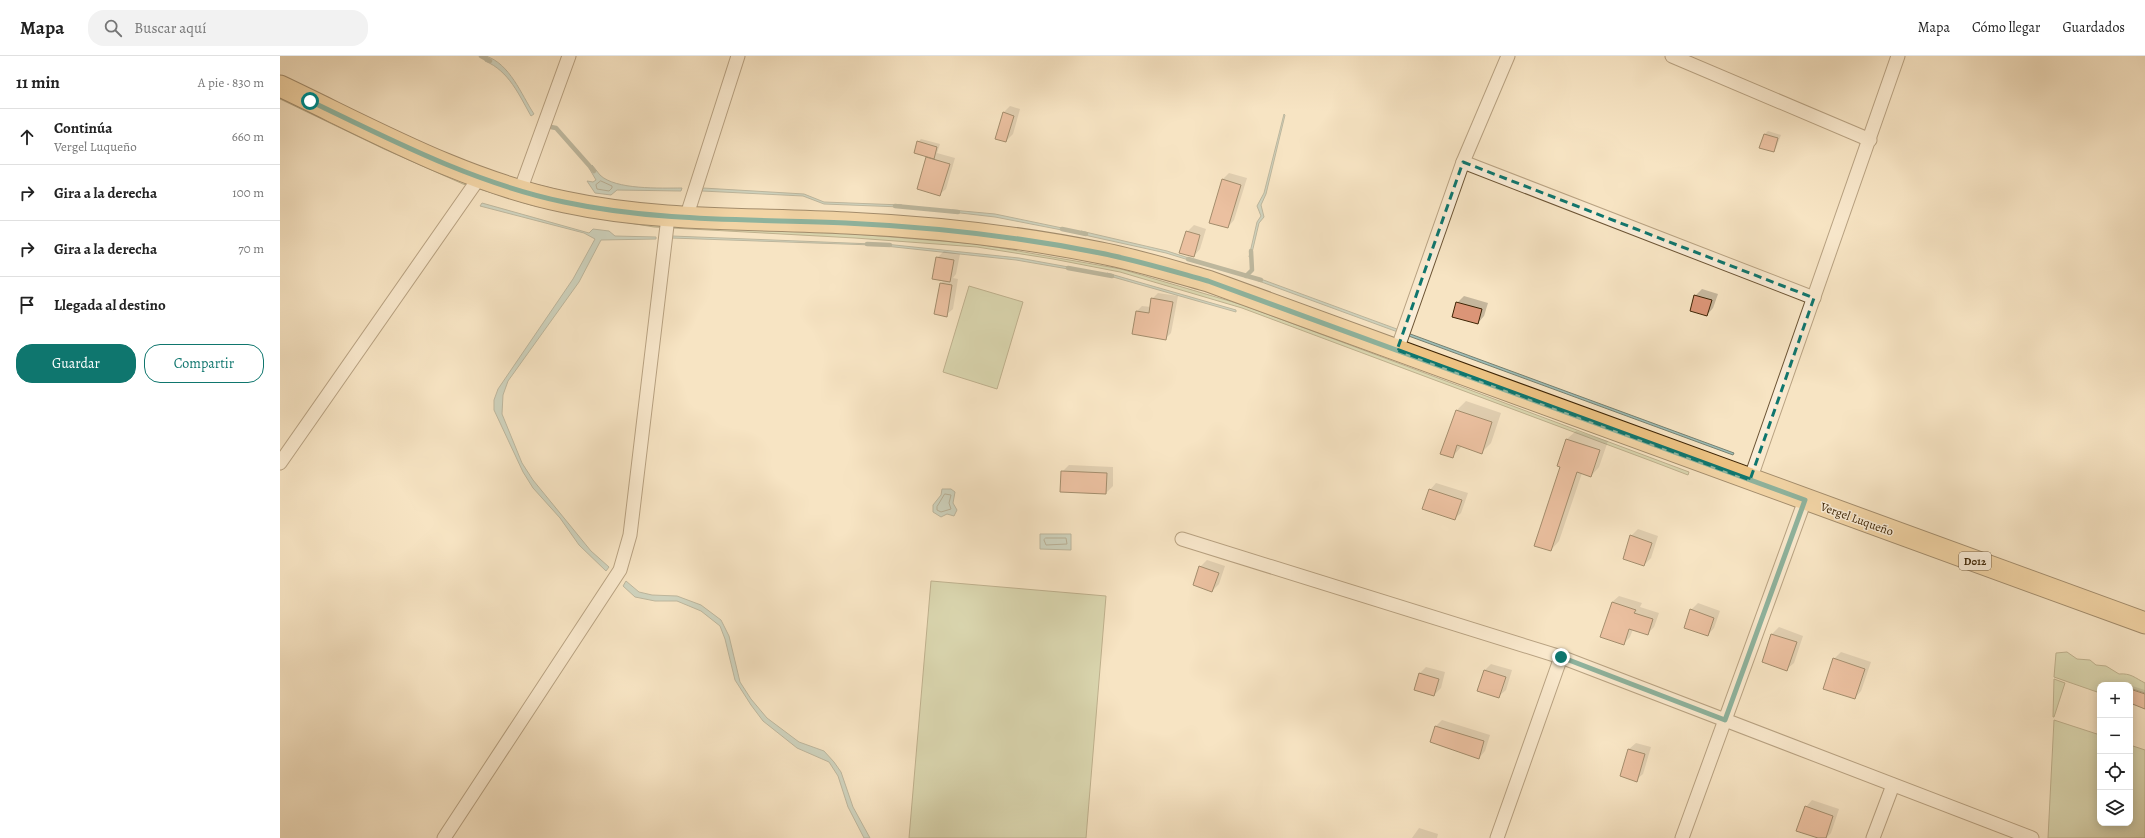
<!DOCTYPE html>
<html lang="es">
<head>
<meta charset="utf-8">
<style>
	:root { --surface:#fff; --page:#f2f2f2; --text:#222; --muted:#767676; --line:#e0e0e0; --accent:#0f766e }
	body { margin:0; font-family:Alegreya,serif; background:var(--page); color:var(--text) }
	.controls { position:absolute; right:12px; bottom:12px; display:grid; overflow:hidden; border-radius:8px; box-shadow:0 2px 10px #0003 }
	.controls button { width:36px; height:36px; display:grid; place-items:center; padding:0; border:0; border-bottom:1px solid var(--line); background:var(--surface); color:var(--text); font:20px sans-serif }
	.stop { position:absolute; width:12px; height:12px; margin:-9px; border:3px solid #0f766e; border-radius:50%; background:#fff }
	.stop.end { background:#0f766e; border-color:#fff; box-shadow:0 1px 4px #0008 }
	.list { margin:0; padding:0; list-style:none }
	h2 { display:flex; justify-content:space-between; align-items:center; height:52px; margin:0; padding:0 16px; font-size:17px }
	h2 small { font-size:13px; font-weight:400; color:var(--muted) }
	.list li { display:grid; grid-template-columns:26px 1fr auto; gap:12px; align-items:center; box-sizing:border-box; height:56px; padding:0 16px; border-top:1px solid var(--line) }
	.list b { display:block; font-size:15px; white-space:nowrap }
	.list p { margin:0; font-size:13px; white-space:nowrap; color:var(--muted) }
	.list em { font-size:13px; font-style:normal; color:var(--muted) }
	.actions { display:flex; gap:8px; padding:12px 16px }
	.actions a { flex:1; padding:9px 0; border:1px solid var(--accent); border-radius:16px; text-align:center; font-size:14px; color:var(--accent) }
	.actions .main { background:var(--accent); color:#fff }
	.icon { flex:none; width:22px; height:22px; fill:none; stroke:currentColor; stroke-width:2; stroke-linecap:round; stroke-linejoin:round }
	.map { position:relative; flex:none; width:1865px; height:782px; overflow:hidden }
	header { display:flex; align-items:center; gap:24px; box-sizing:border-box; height:56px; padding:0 20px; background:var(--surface); border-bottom:1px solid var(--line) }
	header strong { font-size:19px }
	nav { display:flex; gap:22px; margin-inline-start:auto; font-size:14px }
	.search { width:280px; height:36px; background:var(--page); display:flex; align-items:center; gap:10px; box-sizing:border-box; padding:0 14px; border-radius:16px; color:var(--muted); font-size:15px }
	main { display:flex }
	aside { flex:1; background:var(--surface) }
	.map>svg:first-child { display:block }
</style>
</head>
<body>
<header>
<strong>Mapa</strong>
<div class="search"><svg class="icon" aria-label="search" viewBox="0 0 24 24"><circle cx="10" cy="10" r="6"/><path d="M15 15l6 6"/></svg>Buscar aquí</div>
<nav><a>Mapa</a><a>Cómo llegar</a><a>Guardados</a></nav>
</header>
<main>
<aside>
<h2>11 min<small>A pie · 830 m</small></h2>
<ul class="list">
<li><svg class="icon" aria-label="ahead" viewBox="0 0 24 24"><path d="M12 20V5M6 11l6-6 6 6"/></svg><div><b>Continúa</b><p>Vergel Luqueño</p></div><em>660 m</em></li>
<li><svg class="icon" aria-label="right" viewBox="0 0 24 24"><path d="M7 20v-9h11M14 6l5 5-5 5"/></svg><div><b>Gira a la derecha</b></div><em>100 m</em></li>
<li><svg class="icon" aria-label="right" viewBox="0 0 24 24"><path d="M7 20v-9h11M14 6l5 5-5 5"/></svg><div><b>Gira a la derecha</b></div><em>70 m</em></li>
<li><svg class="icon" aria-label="arrive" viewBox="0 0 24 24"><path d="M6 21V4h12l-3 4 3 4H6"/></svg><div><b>Llegada al destino</b></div></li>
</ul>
<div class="actions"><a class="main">Guardar</a><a>Compartir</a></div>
</aside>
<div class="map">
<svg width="1865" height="782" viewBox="0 0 1865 782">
	<rect width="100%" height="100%" fill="#f7e4c3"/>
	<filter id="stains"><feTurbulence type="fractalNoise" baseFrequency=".005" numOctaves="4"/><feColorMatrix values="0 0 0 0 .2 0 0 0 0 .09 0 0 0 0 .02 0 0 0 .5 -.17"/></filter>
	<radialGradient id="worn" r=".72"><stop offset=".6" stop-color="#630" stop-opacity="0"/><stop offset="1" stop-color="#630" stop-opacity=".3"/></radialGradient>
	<g fill="#b7c598" stroke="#7a744e">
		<path d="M0,39L105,91L433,172L575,178L698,188L841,213L963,249L1409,416L1408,419L1374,406L962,252L840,216L773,203L697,191L575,182L374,171L283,156L251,149L183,128L104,93L0,43Z"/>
		<path d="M689,230L743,246L717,333L663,316Z"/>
		<path d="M651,525L826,540L806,782H629Z"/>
		<path d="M1787,596L1797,603L1810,604L1816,609L1826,610L1839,618C1851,617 1855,622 1865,627V637L1850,632V629H1820V637L1774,621L1776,597Z"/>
		<path d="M1774,623L1785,627L1774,661H1773Z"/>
		<path d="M1774,664L1820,679V767H1850V689L1865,694V782H1768Z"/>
	</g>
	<g fill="#9ebeb8" stroke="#778070">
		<path d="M206,0C230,8 241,38 254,58L251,60C239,39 229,15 205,5Z"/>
		<path d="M1004,58L1005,59L986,138L981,149L984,161L979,167L971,201H969L977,166L981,160L977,150L984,137Z"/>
		<path d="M312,109C315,112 317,116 320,119C335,134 381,132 402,132L401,135L337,134L331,139L315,137L307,125L313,126L316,124L309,112Z"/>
		<path d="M423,132L524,138L544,146L622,149L621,151L544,148L523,140L422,135Z"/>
		<path d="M202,147L309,177L313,173L329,175L335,180L376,181V183L321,184L299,226L228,325L223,339L222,358L242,407L253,424L311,495L329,511L326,515L299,489L280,462L253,432L243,416L214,354V344L218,333L293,223L315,183L304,177L200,150Z"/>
		<path d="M672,154L715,158L787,173V175L715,161L672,156Z"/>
		<path d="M801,175L887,195L912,203V205L886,197L800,178Z"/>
		<path d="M392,180L593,188V189L391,182Z"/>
		<path d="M605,188L739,202L794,212V214L736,204L605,190Z"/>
		<path d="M827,217L956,254V256L826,219Z"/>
		<path d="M978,222L1454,397L1453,399L976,224Z"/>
		<path d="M662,433H671L675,436L673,447L677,454L674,460L667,458L661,461L653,456V449L661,439Z"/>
		<path d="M760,478H791V494L760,493Z"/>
		<path d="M346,525L359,536L372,539L397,540L421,549L441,564L449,580L460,626L471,643L487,662L519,686L544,695L554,706L561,716L573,751L590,782H584L568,751L558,720L549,706L517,692L483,665L471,649L455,624L445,583L440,570L421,555L397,545H375L355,541L343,530Z"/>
	</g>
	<g fill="#0003">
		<path d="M730,50L740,53L733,78L726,85L723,57Z"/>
		<path d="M1488,75L1501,79L1496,92L1493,95L1485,78Z"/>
		<path d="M641,83L660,88L657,97L675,102L666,133L660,138L648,100L638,86Z"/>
		<path d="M949,117L967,122L954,164L948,171L942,124Z"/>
		<path d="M914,169L926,173L920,193L914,200L907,176Z"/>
		<path d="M664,195L680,198L676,218L673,222L678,223L673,253L666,259L661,227L664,224L657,202Z"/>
		<path d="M1422,233L1438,238L1433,252L1427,259L1415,240Z"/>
		<path d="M878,237L898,240L891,277L885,283L856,256L862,250L871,251L872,243Z"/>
		<path d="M1184,240L1208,247L1204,260L1198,267L1177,247Z"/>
		<path d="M1186,345L1221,357L1211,387L1202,396L1182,390L1172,401L1177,354Z"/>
		<path d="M1296,375L1328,385L1319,411L1311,420L1302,417L1279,485L1271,494L1287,383Z"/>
		<path d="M789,409L833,411V430L826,437L782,416Z"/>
		<path d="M1156,427L1188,437L1181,457L1174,463L1150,434Z"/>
		<path d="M1358,473L1378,480L1371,502L1364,509L1351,480Z"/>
		<path d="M927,504L945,510L939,528L932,535L920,511Z"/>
		<path d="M1339,540L1362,547L1360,551L1379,557L1374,571L1368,577L1353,573L1350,581L1343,588L1332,546Z"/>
		<path d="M1418,547L1440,555L1434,572L1428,579L1411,554Z"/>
		<path d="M1499,571L1523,580L1514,607L1507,613L1483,605L1492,578Z"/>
		<path d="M1561,596L1591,606L1581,635L1575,642L1554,603Z"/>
		<path d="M1211,608L1232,614L1226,634L1219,640L1204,615Z"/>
		<path d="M1146,611L1165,616L1161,632L1154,639L1135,633L1140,617Z"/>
		<path d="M1852,630L1865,634V652L1850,646V632Z"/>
		<path d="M1162,664L1210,679L1205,695L1199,702L1156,670Z"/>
		<path d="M1356,687L1371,691L1363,718L1356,724L1341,720L1349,693Z"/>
		<path d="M1532,744L1559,753L1551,777L1546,782H1541L1526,751Z"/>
		<path d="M1139,772L1158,778L1157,782H1132Z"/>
	</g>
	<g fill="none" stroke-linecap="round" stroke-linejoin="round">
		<g stroke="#6e715e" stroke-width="1">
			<path d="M321,125L332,130V132L329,135L317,133L316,129Z"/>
			<path d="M665,438L671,439L669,447L671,453L661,456L657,454V451Z"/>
			<path d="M766,482H786L787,488L766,489L764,484Z"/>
		</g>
		<g stroke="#778070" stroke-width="4.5">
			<path d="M201,0L210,5"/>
			<path d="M271,71L276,72L314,115"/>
			<path d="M615,150L678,156"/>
			<path d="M782,173L806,178"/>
			<path d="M587,188L610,189"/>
			<path d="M908,203L981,224"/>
			<path d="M788,212L832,220"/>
			<path d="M966,220L972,214L971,195"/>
		</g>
	</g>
	<g fill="#db9577" stroke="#3d2404">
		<path d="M723,56L734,60L726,86L715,83Z"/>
		<path d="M1484,78L1498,82L1494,96L1479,92Z"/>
		<path d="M637,85L657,91L654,103L634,97Z"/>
		<path d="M646,101L670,108L660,140L637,133Z"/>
		<path d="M942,123L961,129L948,172L929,167Z"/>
		<path d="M906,175L920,179L914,201L899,197Z"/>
		<path d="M656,201L674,204L670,226L652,223Z"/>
		<path d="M660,227L672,229L667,261L654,258Z"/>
		<path d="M1414,239L1432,244L1427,260L1410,255Z"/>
		<path d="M871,242L893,246L886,284L852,278L856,255L869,257Z"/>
		<path d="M1176,246L1202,253L1198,268L1172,261Z"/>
		<path d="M1176,354L1212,366L1202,398L1177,389L1173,402L1160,398Z"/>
		<path d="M1286,383L1320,394L1311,421L1297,416L1271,495L1254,490L1280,411L1277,410Z"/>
		<path d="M781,415L827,417L826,438L780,436Z"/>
		<path d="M1149,433L1182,444L1175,464L1142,453Z"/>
		<path d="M1350,479L1372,487L1364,510L1343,503Z"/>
		<path d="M919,510L939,517L932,536L913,529Z"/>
		<path d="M1332,546L1356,554L1354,557L1373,563L1368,579L1349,573L1344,589L1320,581Z"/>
		<path d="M1410,553L1434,562L1428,580L1404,572Z"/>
		<path d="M1491,578L1517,586L1507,615L1482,606Z"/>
		<path d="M1553,602L1585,613L1575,643L1543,633Z"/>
		<path d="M1204,614L1226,621L1219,642L1197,635Z"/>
		<path d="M1139,617L1159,623L1154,640L1134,634Z"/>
		<path d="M1850,633L1865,638V653L1850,647Z"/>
		<path d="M1155,670L1204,685L1199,703L1150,686Z"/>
		<path d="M1348,693L1365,698L1357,726L1340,720Z"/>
		<path d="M1525,750L1553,760L1546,782H1538L1516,775Z"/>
	</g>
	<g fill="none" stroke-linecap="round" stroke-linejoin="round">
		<g stroke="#6c5434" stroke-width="15">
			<g id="minor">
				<path d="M1392,0L1590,84"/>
				<path d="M1183,106L1534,242"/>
				<path d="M240,135L289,0"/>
				<path d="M406,162L458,0"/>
				<path d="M1117,294L1183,106L1228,0"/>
				<path d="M0,407L199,122"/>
				<path d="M1470,424L1618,0"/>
				<path d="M902,483L1281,601L1752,782"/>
				<path d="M164,782L340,514L350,479L388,161"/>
				<path d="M1217,782L1281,601"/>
				<path d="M1402,782L1525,444"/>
				<path d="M1593,782L1613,729"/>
			</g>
		</g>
		<g stroke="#3d2404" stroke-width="23">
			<path id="primary" d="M0,30C93,74 183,125 285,146C378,166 473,162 567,167C652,171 737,180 821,197C857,204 892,215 928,225L1865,567"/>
		</g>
		<use href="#minor" stroke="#faedd8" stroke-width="13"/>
		<use href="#primary" stroke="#ecc282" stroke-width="21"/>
	</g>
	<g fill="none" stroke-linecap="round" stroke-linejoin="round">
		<path stroke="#0f766e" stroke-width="5" d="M30,45C113,85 194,127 284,146C377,166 472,163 566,167C651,171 736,180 820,197C856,204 892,215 928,225L1525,444L1445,664L1281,601"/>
	</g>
	<path d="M0 0H1865V782H0ZM1183,106L1534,242L1470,424L1117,294Z" fill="#f7e4c3" fill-opacity=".55" fill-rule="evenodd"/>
	<path fill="none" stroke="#0f766e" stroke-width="3" stroke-dasharray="8 5" stroke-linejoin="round" d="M1183,106L1534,242L1470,424L1117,294Z"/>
	<g text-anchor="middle" stroke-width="3" stroke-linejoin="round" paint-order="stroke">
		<rect fill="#faedd8" stroke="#766044" stroke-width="1" x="1679" y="496" width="32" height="18" rx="3"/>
		<g font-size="11" font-weight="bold" fill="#3d2404">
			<text x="1695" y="509">D012</text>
		</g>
		<g font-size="12" fill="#3d2404" stroke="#faedd8">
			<text transform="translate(1577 463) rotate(20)" y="4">Vergel Luqueño</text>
		</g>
	</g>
	<rect width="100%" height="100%" filter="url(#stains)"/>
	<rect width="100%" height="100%" fill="url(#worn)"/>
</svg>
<div class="controls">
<button>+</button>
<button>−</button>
<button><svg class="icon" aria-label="locate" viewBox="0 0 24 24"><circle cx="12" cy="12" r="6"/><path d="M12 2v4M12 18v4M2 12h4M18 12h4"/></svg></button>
<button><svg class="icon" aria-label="layers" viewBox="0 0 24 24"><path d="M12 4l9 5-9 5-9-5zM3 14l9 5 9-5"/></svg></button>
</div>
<div class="stop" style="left:30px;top:45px"></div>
<div class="stop end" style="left:1281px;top:601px"></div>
</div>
</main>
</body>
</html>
